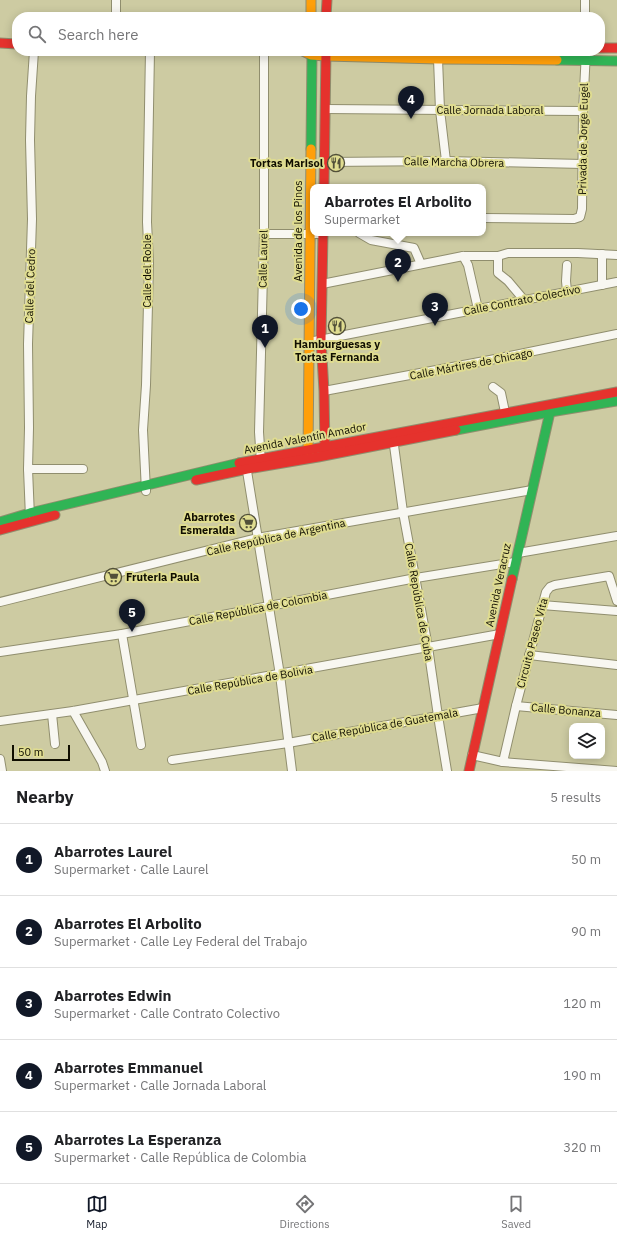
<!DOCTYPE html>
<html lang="en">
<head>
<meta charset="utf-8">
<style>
	:root { --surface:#fff; --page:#f2f2f2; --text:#202124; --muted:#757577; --line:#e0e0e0; --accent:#111827 }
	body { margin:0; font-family:"IBM Plex Sans",sans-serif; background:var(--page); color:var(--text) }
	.controls { position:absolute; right:12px; bottom:12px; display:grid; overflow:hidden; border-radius:8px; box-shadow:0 2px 10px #0003 }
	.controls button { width:36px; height:36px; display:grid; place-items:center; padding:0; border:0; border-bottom:1px solid var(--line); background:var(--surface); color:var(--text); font:20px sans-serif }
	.scale { position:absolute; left:12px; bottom:10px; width:58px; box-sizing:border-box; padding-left:4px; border:2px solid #100e00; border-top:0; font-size:11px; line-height:14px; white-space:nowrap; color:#100e00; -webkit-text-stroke:3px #dfdc90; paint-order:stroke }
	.you { position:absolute; left:301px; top:309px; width:14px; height:14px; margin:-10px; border:3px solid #fff; border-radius:50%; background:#1a73e8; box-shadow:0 0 0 6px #1a73e833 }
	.badge { display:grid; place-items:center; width:26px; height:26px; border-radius:50%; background:var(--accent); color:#fff; font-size:13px; font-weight:700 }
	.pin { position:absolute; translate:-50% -33px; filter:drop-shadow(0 1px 2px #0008) }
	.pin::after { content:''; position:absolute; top:21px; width:14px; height:12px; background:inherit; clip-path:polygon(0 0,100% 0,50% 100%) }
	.popup { position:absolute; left:310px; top:184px; width:176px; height:52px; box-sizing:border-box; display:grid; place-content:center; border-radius:8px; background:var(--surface); filter:drop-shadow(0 1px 3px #0005); font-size:13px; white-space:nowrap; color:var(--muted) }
	.popup b { font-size:15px; color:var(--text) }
	.popup::after { content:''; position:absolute; left:50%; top:100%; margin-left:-8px; border:8px solid transparent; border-top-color:var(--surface) }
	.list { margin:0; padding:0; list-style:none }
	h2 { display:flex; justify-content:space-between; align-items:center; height:52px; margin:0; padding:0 16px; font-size:17px }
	h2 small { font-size:13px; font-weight:400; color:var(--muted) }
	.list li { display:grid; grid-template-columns:26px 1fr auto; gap:12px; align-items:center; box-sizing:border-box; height:72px; padding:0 16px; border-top:1px solid var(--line) }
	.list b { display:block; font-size:15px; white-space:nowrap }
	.list p { margin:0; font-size:13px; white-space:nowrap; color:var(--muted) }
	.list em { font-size:13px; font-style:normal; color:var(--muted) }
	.icon { flex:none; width:22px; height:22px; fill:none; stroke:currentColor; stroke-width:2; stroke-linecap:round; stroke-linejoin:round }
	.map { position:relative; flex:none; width:617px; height:771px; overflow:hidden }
	.search { position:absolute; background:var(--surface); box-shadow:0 2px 10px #0003; left:12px; right:12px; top:12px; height:44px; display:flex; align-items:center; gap:10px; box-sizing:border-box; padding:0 14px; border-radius:16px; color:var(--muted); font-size:15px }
	.sheet { height:412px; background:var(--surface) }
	nav { display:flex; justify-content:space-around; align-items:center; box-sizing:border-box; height:56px; border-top:1px solid var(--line); background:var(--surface); font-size:11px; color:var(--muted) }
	nav a { display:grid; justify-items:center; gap:2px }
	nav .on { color:var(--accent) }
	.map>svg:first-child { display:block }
</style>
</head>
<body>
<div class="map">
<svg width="617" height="771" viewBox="0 0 617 771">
	<rect width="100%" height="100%" fill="#cdcba2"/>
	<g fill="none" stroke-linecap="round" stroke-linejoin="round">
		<g stroke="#908e6e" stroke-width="10">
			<g id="street">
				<path d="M585,0V17"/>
				<path d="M116,17V0"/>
				<path d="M438,59L440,110L446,161"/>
				<path d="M325,109L583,111"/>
				<path d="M324,162L446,161L583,164"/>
				<path d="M483,218L574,219L580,217L582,209L583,111L586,51"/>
				<path d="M359,233L371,240L414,248L421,264"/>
				<path d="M264,234H323"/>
				<path d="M463,256L468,265L478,309"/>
				<path d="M498,256V273L508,281L524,300"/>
				<path d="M567,265L566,281L567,291"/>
				<path d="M322,284L463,256H498L508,253H578L617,255"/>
				<path d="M602,285V254"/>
				<path d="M309,342L617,282"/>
				<path d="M493,387L501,393L505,412"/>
				<path d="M324,391L490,360L617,334"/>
				<path d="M393,438L403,512L428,647L438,716L447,771"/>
				<path d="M261,462L259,432L264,234V51"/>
				<path d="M246,465L280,675L292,771"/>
				<path d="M28,469H83"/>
				<path d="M146,491L143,430L146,385L149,263L147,222L150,51"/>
				<path d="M30,517L28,469L29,428L28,344L32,219L30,140L31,96L34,51"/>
				<path d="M518,553L617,536"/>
				<path d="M0,602L257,538L532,490"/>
				<path d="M542,605L617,611"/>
				<path d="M122,634L141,745"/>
				<path d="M0,652L122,634L416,578L515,562"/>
				<path d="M529,655L617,665"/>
				<path d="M516,706L617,715"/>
				<path d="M73,711L102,762L105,771"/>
				<path d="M52,714L55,744"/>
				<path d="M0,721L73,711L500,634"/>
				<path d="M472,755L503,762L617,771"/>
				<path d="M0,759L2,771"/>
				<path d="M172,760L288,743L483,708"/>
				<path d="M503,762L516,706L546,592L550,587L555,585L609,576L617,601"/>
			</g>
		</g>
		<g stroke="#908e6e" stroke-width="11">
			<g id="fast">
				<path d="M557,60L617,61"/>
				<path d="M311,149L312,51"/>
				<path d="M456,430L550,412L617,401"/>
				<path d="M0,522L30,513L239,463"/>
				<path d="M512,579L550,412V407"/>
			</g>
		</g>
		<g stroke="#908e6e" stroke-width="11">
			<g id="slow">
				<path d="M311,0V17"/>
				<path d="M303,51L311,55L326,56L438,59L557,60"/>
				<path d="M308,454L311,149"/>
			</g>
		</g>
		<g stroke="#908e6e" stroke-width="11">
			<g id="jam">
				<path d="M326,17L327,0"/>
				<path d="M0,43L17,44"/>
				<path d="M600,48H617"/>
				<path d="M324,187L326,51"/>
				<path d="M323,233L321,340L324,391L325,451"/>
				<path d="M239,463L617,392"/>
				<path d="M196,480L247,469L318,457L456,430"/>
				<path d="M0,530L55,515"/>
				<path d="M469,771L512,579"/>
			</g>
		</g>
		<use href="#street" stroke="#f8f7f1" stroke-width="8"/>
		<use href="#fast" stroke="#30b455" stroke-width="9"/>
		<use href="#slow" stroke="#ff9f0a" stroke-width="9"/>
		<use href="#jam" stroke="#e5322d" stroke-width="9"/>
	</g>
	<defs>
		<g id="restaurant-ring" transform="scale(0.9)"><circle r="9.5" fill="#dfdc90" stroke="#525039" stroke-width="1.5"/><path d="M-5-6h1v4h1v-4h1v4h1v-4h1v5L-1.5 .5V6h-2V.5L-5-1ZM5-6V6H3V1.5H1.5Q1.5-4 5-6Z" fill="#525039"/></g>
		<g id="supermarket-ring" transform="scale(0.9)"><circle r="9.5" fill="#dfdc90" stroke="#525039" stroke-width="1.5"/><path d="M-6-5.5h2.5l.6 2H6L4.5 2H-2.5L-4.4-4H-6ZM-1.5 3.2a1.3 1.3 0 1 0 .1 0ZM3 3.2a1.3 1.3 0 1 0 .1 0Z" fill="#525039"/></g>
	</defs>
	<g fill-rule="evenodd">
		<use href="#restaurant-ring" x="336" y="163"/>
		<use href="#restaurant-ring" x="337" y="326"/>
		<use href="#supermarket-ring" x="248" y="523"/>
		<use href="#supermarket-ring" x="113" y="577"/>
	</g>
	<g text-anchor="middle" stroke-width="4" stroke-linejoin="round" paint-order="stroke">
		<g font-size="11" fill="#100e00" stroke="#dfdc90">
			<text x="490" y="114">Calle Jornada Laboral</text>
			<text transform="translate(583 139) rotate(-89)" y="4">Privada de Jorge Eugel</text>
			<text transform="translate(454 162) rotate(1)" y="4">Calle Marcha Obrera</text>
			<text transform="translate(298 231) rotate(-90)" y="4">Avenida de los Pinos</text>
			<text transform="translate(263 259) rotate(-89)" y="4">Calle Laurel</text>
			<text transform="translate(147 271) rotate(-90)" y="4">Calle del Roble</text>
			<text transform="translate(30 286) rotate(-88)" y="4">Calle del Cedro</text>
			<text transform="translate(522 300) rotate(-11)" y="4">Calle Contrato Colectivo</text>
			<text transform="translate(471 364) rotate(-11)" y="4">Calle Mártires de Chicago</text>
			<text transform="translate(305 438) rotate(-11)" y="4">Avenida Valentín Amador</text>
			<text transform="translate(276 537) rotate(-12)" y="4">Calle República de Argentina</text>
			<text transform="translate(498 585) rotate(-78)" y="4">Avenida Veracruz</text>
			<text transform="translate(419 602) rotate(80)" y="4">Calle República de Cuba</text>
			<text transform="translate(258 608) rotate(-11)" y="4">Calle República de Colombia</text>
			<text transform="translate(532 643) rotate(-75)" y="4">Circuito Paseo Vita</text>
			<text transform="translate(250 680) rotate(-10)" y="4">Calle República de Bolivia</text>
			<text transform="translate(566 710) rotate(5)" y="4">Calle Bonanza</text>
			<text transform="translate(385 725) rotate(-10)" y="4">Calle República de Guatemala</text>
		</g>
		<g font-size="11" font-weight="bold" fill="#100e00" stroke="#dfdc90" text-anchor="end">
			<text x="323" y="167">Tortas Marisol</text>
			<text x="337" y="348" text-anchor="middle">Hamburguesas y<tspan x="337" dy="13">Tortas Fernanda</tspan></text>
			<text x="235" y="521">Abarrotes<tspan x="235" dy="13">Esmeralda</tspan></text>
			<text x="126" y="581" text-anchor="start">Fruteria Paula</text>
		</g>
	</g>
</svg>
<div class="controls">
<button><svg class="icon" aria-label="layers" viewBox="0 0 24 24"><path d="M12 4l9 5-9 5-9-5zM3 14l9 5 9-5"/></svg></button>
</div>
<div class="scale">50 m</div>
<div class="you"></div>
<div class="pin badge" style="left:265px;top:348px">1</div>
<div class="pin badge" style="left:398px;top:282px">2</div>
<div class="popup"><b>Abarrotes El Arbolito</b>Supermarket</div>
<div class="pin badge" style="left:435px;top:326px">3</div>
<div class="pin badge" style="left:411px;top:119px">4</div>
<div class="pin badge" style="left:132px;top:632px">5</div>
<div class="search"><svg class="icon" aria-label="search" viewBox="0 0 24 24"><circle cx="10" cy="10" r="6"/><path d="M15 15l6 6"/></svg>Search here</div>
</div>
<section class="sheet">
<h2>Nearby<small>5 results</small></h2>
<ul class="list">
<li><span class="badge">1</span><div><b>Abarrotes Laurel</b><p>Supermarket · Calle Laurel</p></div><em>50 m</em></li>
<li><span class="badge">2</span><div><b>Abarrotes El Arbolito</b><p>Supermarket · Calle Ley Federal del Trabajo</p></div><em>90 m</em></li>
<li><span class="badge">3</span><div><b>Abarrotes Edwin</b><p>Supermarket · Calle Contrato Colectivo</p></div><em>120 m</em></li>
<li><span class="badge">4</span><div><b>Abarrotes Emmanuel</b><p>Supermarket · Calle Jornada Laboral</p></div><em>190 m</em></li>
<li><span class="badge">5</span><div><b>Abarrotes La Esperanza</b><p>Supermarket · Calle República de Colombia</p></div><em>320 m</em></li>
</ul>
</section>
<nav>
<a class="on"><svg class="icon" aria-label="map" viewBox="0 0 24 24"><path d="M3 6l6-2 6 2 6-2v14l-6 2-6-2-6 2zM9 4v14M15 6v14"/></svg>Map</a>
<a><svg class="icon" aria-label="directions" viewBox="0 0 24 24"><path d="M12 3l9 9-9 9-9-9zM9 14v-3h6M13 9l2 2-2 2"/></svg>Directions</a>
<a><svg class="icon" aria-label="saved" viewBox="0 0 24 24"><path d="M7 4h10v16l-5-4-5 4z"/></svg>Saved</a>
</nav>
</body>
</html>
